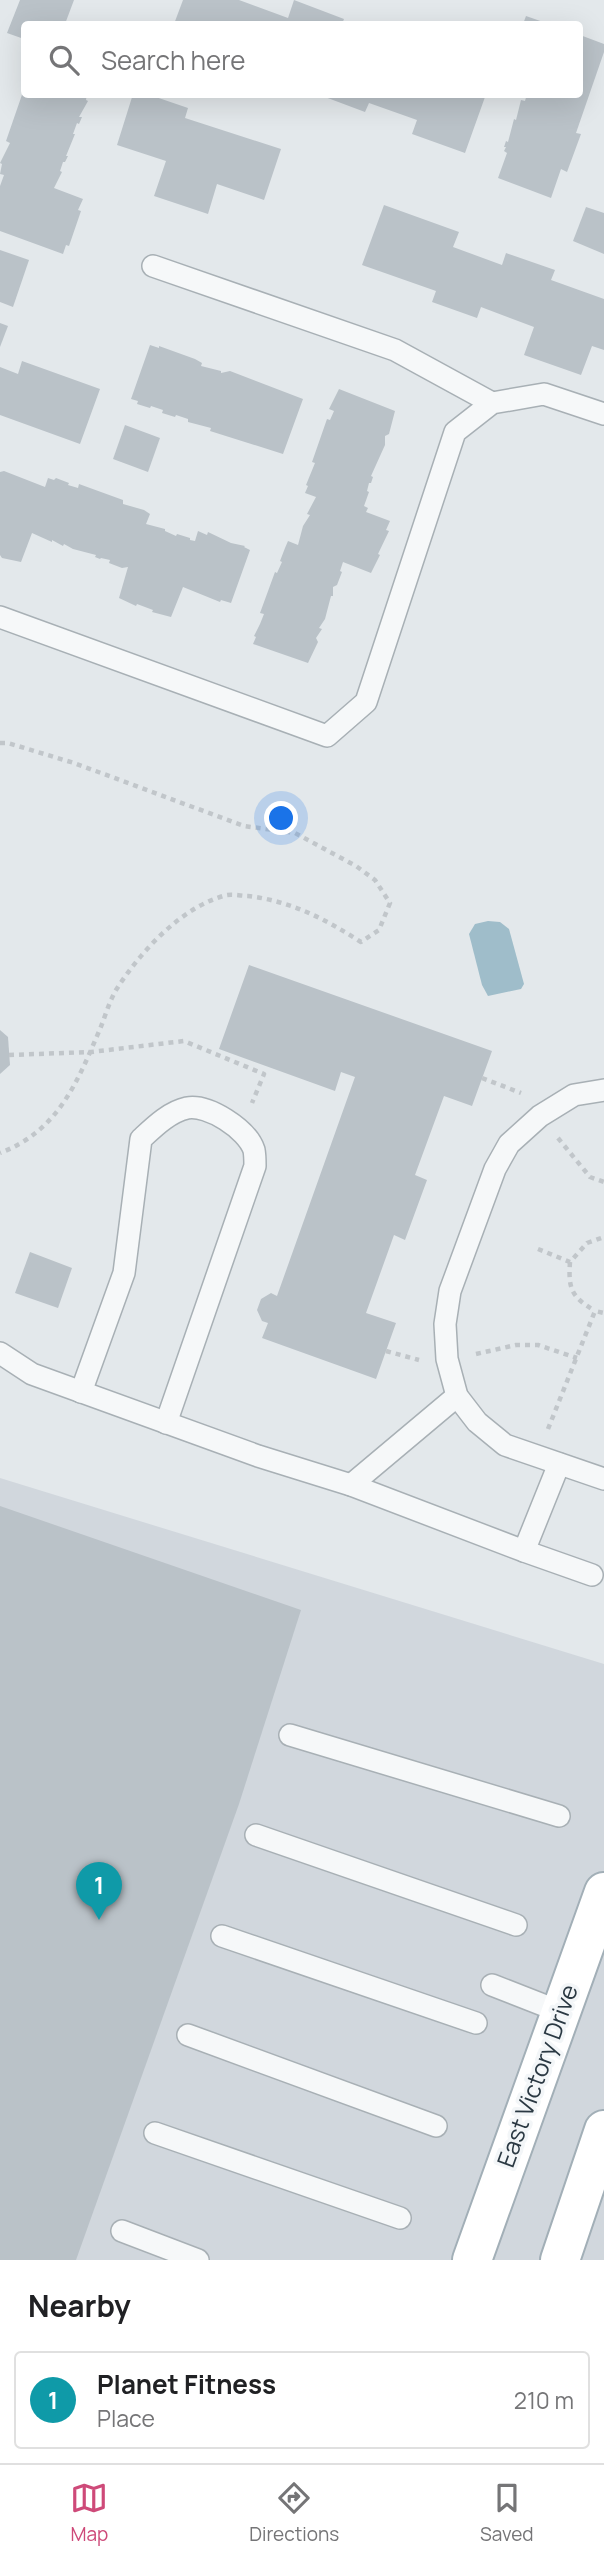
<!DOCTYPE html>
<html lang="en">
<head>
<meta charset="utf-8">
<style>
	:root { --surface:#fff; --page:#f2f2f2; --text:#202124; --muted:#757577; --line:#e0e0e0; --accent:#ce4a79 }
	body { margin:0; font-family:Manrope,sans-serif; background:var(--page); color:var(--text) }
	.you { position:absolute; left:282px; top:819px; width:24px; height:24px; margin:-18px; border:5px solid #fff; border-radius:50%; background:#1a73e8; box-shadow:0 0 0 10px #1a73e833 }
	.badge { display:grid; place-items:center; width:46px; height:46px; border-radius:50%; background:var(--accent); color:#fff; font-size:23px; font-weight:700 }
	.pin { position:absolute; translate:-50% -58px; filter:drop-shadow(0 2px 4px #0008) }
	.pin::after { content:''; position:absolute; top:37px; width:24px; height:21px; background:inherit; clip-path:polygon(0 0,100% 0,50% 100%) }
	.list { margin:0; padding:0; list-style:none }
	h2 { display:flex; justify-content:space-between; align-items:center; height:91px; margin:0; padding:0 28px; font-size:30px }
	h2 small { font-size:23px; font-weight:400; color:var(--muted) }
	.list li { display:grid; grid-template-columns:46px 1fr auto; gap:21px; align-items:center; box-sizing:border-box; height:98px; margin:0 14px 14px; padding:0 14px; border:2px solid var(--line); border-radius:7px }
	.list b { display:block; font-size:26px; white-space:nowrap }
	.list p { margin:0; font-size:23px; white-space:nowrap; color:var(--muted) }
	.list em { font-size:23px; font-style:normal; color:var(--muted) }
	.icon { flex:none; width:38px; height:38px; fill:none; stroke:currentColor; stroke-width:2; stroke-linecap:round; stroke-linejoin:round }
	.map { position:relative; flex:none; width:604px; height:2260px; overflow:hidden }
	.search { position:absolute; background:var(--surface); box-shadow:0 7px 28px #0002; left:21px; right:21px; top:21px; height:77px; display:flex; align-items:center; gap:18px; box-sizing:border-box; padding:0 24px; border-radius:7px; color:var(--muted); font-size:26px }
	.sheet { height:203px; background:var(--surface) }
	nav { display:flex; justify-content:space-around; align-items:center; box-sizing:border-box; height:98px; border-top:2px solid var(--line); background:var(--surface); font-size:19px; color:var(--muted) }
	nav a { display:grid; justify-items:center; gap:4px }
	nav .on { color:var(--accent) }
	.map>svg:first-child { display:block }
</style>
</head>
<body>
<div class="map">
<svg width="604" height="2260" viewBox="0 0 604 2260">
	<rect width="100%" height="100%" fill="#e3e8eb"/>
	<path fill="#d1d7dd" d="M0,1478L604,1664V2260H0Z"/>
	<path fill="#9fbdca" d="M488,921L500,922L509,929L524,984L521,989L488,996L482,985L469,934L475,924Z"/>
	<g fill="#bac2c8">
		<path d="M20,0H74L65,24H24V39L7,33Z"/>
		<path d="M183,0H239L288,18L294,0L344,19L342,24H174Z"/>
		<path d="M526,16L549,24H523Z"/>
		<path d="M580,35L604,44V52L576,133L581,134L567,172L561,169L551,198L498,178L507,153L504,151L506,147H504L506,141L508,142L514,119L516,120L521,100L525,101L527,94H580Z"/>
		<path d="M24,89V94H87L86,100L88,101L79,117H82L79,124L77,123L73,134H75L66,156H68L65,162H63L60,171L62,172L54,188L83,199L78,210L81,211L69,246L66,245L63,254L0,231V186L4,175L0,174L2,164L0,163L10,143L6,141Z"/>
		<path d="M133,94H147L188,108L185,118L281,149L264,200L217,184L208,214L154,196L166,161L117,145Z"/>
		<path d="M317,94H479L485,97L465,153L412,134L417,120L369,103L365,112Z"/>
		<path d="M384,205L459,232L453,247L502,265L506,253L555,270L551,280L604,299V350L592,346L581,375L524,355L534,327L481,307L477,318L432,302L436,291L362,265Z"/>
		<path d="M586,207L604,213V254L573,241Z"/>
		<path d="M0,250L29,260L13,307L0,302Z"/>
		<path d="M0,323L8,326L0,347Z"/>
		<path d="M150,345L159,348V346L195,359L202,363L201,366L221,371V373L230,371L303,399L283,454L210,431L211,428L188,422V419L176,415L175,417L162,413L163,410L151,406L150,408L137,404L138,401L131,399Z"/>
		<path d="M22,361L100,389L80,444L0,415V367L18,374Z"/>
		<path d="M339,389L395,411L389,434L385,436V445L371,476L373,477L371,483H369L367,491L369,492L364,506L368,508L366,512L390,521L386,530L389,531L378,554L380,555L371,573L343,562L340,571L342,572L337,585L333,587V596H331L325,619L319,628L322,629L316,638L318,642L308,663L253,644L256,637L254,636L260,624L264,614L260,613L275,572L277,573L282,562L280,561L285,548L288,541L298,545L303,526L310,515L307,514L316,497L305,493L308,486L306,485L315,463L312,462L327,419L330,420L334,411L329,409Z"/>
		<path d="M125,425L160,438L148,472L113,459Z"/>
		<path d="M4,471L45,487L48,478L54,480L56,478L69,483L68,485L78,488L79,484L123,500V504L144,510L150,514L146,524L165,529V531L176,536L177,534L190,538V540L195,541L198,531L207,535L208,532L231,543L245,546L244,547L250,550L231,603L221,600L220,602L183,587L171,617L152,612L153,610L137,604L136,606L119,598L128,567L122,568L109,563L110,560L101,558L100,559L95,557L96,555L73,549L64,544L63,546L52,540V542L32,533L21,562L2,558L0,555V472Z"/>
		<path d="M249,965L492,1051L472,1106L444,1096L415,1175L427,1180L405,1240L394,1235L366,1313L396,1323L376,1379L262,1338L268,1323L262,1321L257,1310L261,1299L271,1293L277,1296L355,1077L341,1072L335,1091L219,1049Z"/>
		<path d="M0,1030L8,1037L10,1065L0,1074Z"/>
		<path d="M30,1252L72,1268L58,1308L15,1293Z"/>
		<path d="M0,1506L301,1610L239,1804L76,2260H0Z"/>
	</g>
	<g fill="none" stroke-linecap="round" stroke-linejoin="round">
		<g stroke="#a8b0b5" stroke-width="24">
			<g id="service">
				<path d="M153,266L395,350L492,403"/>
				<path d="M0,617L327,736L366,702L455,432L492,403L544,394L604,414"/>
				<path d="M604,1090L574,1095L540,1116L509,1144L495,1169L450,1291L445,1324L447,1359L457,1396L477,1422L505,1445L604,1479"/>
				<path d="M0,1353L32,1374L258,1456L351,1485L524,1551L592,1575"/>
				<path d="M81,1392L124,1273L141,1139C154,1127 169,1112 187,1108C208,1104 247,1129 254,1150C255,1155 255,1161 255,1166L166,1423"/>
				<path d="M351,1485L457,1396"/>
				<path d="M524,1551L559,1464"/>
				<path d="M290,1735L559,1816"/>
				<path d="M256,1835L516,1925"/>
				<path d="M222,1936L476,2023"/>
				<path d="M492,1985L561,2012"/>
				<path d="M188,2035L436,2126"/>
				<path d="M155,2133L400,2218"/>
				<path d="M122,2231L198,2260"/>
			</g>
		</g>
		<g stroke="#a2afb7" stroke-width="42">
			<g id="primary">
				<path d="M472,2260L604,1892"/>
				<path d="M560,2260L604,2130"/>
			</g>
		</g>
		<g stroke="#c1c6ca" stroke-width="4.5" stroke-dasharray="5 5" stroke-linecap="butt">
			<path d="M0,743H8L74,763L244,826L295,833L356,866L375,880L390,903L379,930L361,942C325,919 291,901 248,896C242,896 234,894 227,895C182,906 140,952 116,990C109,1002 105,1017 100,1029C77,1083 58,1131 0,1153"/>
			<path d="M9,1055L91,1052L184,1041L264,1074L252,1103"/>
			<path d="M482,1078L521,1093"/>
			<path d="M558,1138L590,1177L604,1182"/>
			<path d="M538,1249L570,1262L587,1243L604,1237"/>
			<path d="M570,1262C568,1290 572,1297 595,1311"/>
			<path d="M386,1351L419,1360"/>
			<path d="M476,1354L516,1345H538L577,1358"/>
			<path d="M548,1429L595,1311L604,1313"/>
		</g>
		<use href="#service" stroke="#f6f8f9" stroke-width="21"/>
		<use href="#primary" stroke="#fff" stroke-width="38"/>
	</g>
	<g text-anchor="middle" stroke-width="7" stroke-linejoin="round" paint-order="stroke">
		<g font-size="24" fill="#2b3943" stroke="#f3f6f8">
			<text transform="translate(538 2076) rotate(-70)" y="8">East Victory Drive</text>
		</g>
	</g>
</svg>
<div class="you"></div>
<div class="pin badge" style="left:99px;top:1920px;background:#0f9aa8">1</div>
<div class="search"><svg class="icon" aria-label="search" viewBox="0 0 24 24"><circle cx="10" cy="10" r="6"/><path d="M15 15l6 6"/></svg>Search here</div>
</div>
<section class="sheet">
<h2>Nearby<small></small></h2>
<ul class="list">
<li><span class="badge" style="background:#0f9aa8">1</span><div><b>Planet Fitness</b><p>Place</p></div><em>210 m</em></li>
</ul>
</section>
<nav>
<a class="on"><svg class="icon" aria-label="map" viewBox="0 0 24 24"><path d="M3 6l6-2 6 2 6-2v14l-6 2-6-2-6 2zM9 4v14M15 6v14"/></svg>Map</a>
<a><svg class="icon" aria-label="directions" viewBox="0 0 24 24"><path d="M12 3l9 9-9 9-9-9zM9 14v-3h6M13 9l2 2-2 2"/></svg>Directions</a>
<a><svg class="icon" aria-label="saved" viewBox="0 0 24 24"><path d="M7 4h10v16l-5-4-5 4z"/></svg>Saved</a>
</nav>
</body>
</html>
